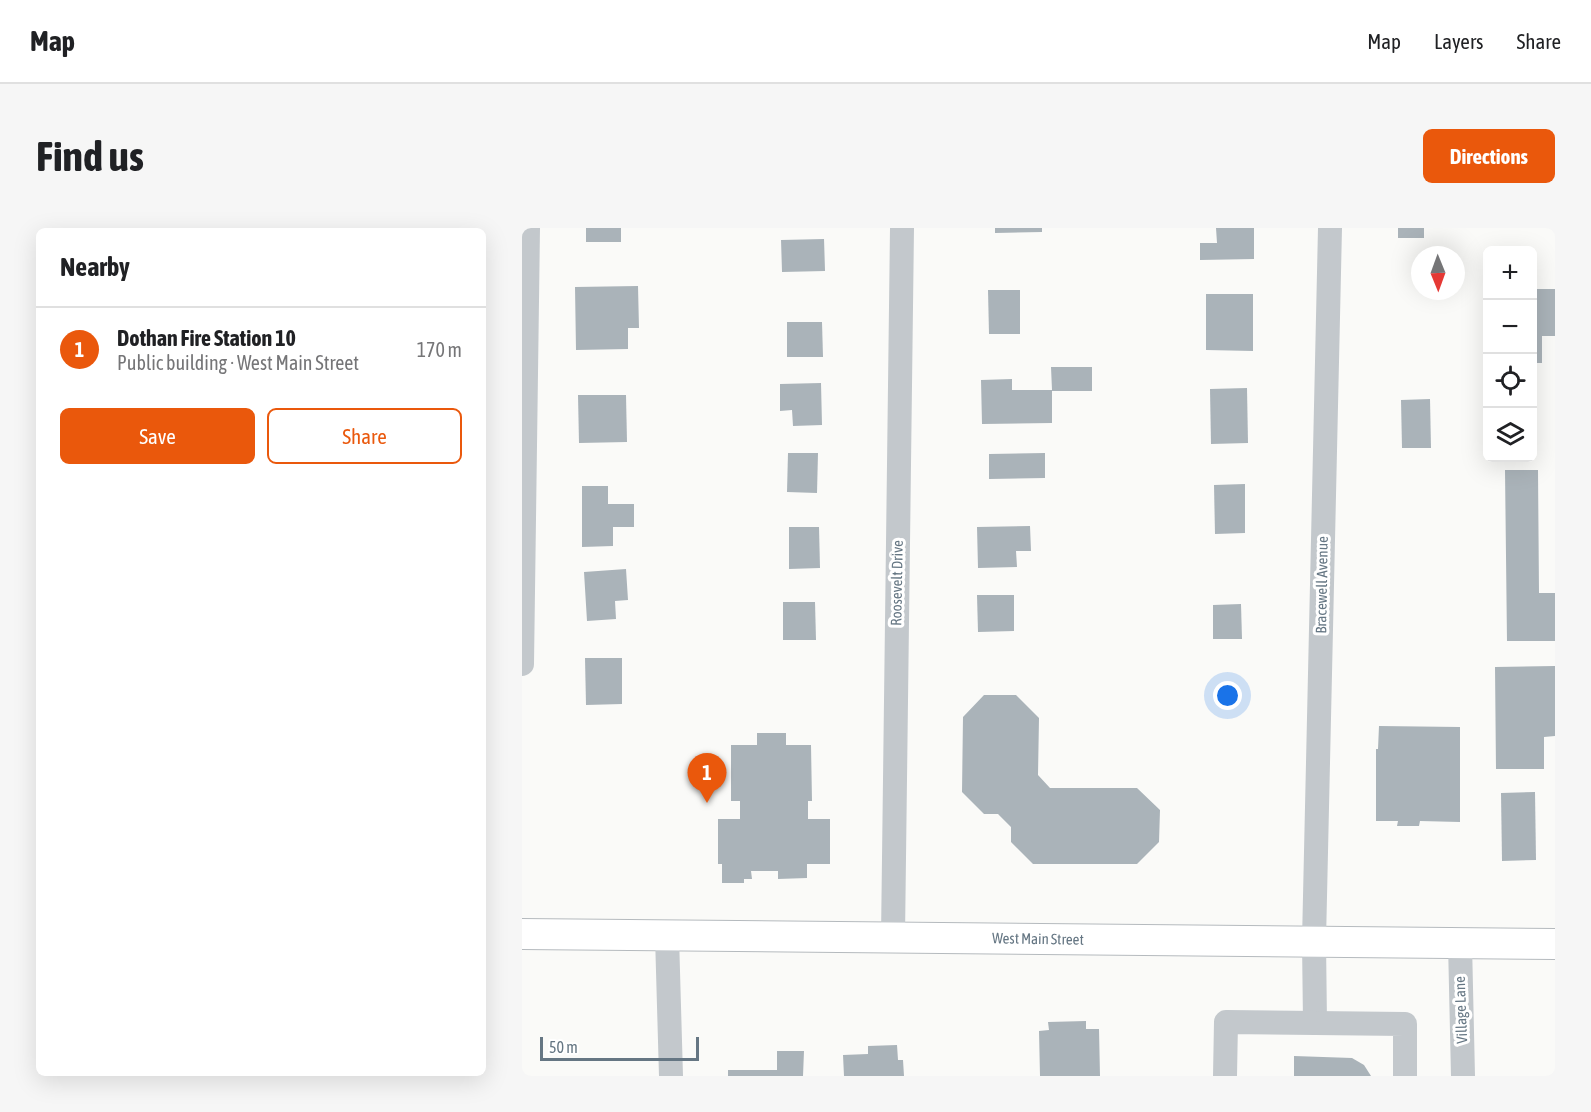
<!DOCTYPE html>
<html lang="en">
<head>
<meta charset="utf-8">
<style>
	:root { --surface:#fff; --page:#f6f6f6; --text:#202124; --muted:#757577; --line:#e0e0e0; --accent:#ea580c }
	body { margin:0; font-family:"Asap Condensed",sans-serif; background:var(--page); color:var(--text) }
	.controls { position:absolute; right:18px; top:18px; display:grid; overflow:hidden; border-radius:9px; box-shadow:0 6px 24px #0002 }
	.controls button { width:54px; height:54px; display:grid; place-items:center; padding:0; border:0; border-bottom:2px solid var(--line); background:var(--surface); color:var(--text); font:30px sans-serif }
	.compass { position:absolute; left:889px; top:18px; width:54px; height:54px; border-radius:50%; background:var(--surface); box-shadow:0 6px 24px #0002; rotate:179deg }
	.scale { position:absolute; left:18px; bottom:15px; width:159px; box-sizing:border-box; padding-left:6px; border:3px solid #657683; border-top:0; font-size:16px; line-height:21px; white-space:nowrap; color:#657683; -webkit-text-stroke:4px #fff; paint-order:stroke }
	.you { position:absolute; left:706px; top:468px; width:21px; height:21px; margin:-15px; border:4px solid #fff; border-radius:50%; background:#1a73e8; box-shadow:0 0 0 9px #1a73e833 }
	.badge { display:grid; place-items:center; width:39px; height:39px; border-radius:50%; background:var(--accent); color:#fff; font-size:20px; font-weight:700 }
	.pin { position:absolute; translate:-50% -50px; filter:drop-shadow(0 2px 3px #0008) }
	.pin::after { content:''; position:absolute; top:32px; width:21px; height:18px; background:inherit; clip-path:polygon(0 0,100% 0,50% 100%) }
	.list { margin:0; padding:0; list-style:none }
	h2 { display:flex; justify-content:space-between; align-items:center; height:78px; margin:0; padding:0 24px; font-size:26px }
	h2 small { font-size:20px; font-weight:400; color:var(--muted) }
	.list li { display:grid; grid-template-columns:39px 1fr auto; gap:18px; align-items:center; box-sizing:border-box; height:84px; padding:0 24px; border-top:2px solid var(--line) }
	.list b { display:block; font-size:22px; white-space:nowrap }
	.list p { margin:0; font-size:20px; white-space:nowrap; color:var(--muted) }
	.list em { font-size:20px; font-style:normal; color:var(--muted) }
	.actions { display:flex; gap:12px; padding:18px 24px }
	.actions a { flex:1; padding:14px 0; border:2px solid var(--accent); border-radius:9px; text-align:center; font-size:21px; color:var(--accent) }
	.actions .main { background:var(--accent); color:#fff }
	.icon { flex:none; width:33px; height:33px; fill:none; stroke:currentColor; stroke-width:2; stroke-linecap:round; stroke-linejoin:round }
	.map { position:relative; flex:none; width:1033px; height:848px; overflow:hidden; border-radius:9px }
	header { display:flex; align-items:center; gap:36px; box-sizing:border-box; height:84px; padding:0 30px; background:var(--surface); border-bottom:2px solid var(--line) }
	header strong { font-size:28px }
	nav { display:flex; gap:33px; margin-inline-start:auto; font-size:21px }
	.intro { display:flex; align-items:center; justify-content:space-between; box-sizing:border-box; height:144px; padding:0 36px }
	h1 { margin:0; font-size:42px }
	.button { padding:15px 27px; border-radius:9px; background:var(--accent); color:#fff; font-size:21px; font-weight:700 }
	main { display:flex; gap:36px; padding:0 36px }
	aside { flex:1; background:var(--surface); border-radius:9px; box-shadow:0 6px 24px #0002 }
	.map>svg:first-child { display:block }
</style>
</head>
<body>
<header>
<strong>Map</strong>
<nav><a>Map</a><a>Layers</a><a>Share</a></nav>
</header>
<div class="intro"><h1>Find us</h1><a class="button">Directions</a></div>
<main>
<aside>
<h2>Nearby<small></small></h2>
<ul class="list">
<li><span class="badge">1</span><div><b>Dothan Fire Station 10</b><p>Public building · West Main Street</p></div><em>170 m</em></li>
</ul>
<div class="actions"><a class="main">Save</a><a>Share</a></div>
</aside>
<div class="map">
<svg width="1033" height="848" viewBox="0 0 1033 848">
	<rect width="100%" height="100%" fill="#fafaf8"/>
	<g fill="#aab3b9">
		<rect x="64" y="0" width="35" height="14"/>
		<path d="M473,0H520V4L473,5Z"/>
		<path d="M694,0H732V31L678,32V15H695Z"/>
		<rect x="876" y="0" width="26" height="10"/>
		<path d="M302,11L303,43L260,44L259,12Z"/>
		<path d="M116,58L117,100H106V121L54,122L53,59Z"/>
		<path d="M1011,61H1033V108H1020V135H1011Z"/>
		<path d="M466,62H498V106H467Z"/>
		<path d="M684,66H731V123L684,122Z"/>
		<path d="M265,94H300L301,129H265Z"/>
		<path d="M529,139H570V163H530V195L460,196L459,152L490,151V162H530Z"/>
		<path d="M299,155L300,197L271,198L270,182L258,183V156Z"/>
		<path d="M725,160L726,215L689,216L688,161Z"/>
		<path d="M56,167H104L105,214L57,215Z"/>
		<path d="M908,171L909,220H880L879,172Z"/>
		<path d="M266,225H296L295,265L265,264Z"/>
		<path d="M523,225V250L467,251V226Z"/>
		<path d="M983,242H1016L1017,365H1033V413H985Z"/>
		<path d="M723,256V305L693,306L692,257Z"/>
		<path d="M60,258H86V276H112V299H91V318L60,319Z"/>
		<path d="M508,298L509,323H494L495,339L456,340L455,299Z"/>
		<path d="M267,299H297L298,340L267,341Z"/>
		<path d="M104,341L106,372L93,373L94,391L65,393L62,344Z"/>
		<path d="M455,367H492V403L456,404Z"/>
		<path d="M261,374H293L294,412H261Z"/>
		<path d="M719,376L720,411H691V377Z"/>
		<path d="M63,430H100V476L64,477Z"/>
		<path d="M1033,438V508L1022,509V541H974L973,439Z"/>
		<path d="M462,467H494L517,490L516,547L528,560H615L638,582L637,614L615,636H511L489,614V599L476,586H462L440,564L441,489Z"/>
		<path d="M857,498L938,499V594L898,593L897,598H875L876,593H854V521H856Z"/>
		<path d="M235,505H264V517H289L290,573H286V591H308V636H285V650L256,651V643H229L230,651H222V655H200V636H196V591H218V573H209V517H235Z"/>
		<path d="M1013,564L1014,632L980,633L979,565Z"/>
		<path d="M564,793V801H577L578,848H518L517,803L527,802L526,794Z"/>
		<path d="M375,817L376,832H381L382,848H322L321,827L346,826V818Z"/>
		<path d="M255,823H282L281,848H206V842H255Z"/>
		<path d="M772,828L830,830L842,837L849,848H772Z"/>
	</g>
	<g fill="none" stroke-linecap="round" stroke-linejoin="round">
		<g stroke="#b5babe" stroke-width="32">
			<path id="major" d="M0,706L1033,716"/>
		</g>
		<g stroke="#c3c8cc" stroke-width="24">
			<path d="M0,436L6,0"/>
			<path d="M145,708L149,848"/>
			<path d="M371,709L380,0"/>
			<path d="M938,715L941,848"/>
			<path d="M793,795L792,713L808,0"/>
			<path d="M703,848L704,794L883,796V848"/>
		</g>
		<use href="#major" stroke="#fff" stroke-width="30"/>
	</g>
	<g text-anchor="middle" stroke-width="6" stroke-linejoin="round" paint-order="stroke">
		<g font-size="15" fill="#657683" stroke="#fff">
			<text transform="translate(375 355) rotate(-89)" y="5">Roosevelt Drive</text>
			<text transform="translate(800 357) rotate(-89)" y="5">Bracewell Avenue</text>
			<text transform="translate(516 711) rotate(1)" y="5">West Main Street</text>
			<text transform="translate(939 782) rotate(-92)" y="5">Village Lane</text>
		</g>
	</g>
</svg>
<div class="controls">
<button>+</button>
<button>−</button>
<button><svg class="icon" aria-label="locate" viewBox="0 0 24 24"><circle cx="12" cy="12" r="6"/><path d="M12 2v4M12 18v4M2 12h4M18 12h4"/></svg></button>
<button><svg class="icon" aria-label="layers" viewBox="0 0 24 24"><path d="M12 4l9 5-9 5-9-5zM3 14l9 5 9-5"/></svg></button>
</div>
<svg class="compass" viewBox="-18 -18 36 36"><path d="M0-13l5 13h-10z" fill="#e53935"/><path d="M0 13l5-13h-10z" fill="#757577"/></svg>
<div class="scale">50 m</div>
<div class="you"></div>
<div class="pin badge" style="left:185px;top:575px">1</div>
</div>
</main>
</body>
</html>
